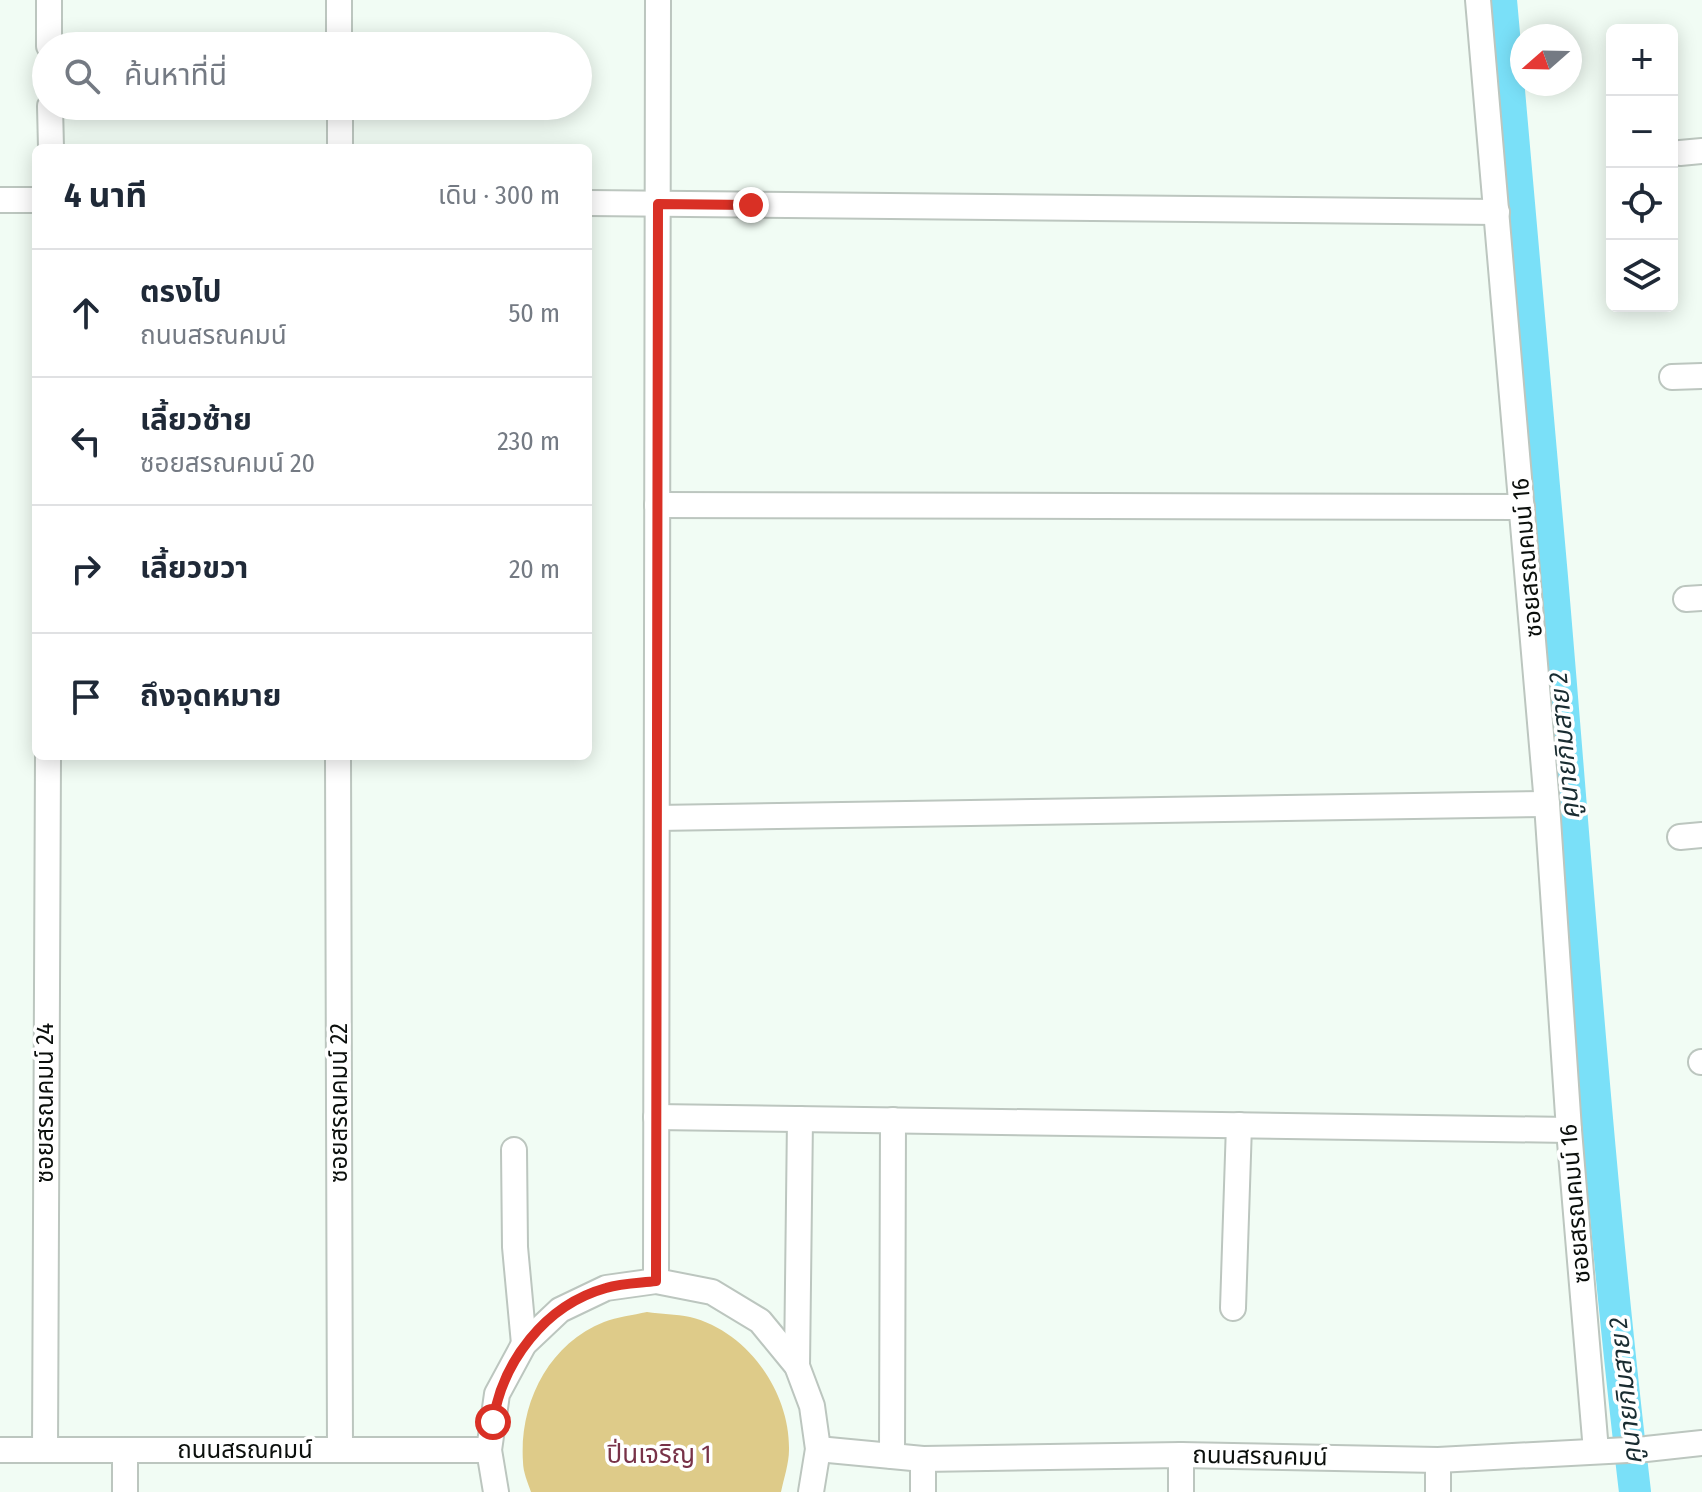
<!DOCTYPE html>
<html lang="th">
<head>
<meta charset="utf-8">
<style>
	:root { --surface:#fff; --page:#f6f6f7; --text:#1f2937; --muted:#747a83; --line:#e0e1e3 }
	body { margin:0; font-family:"Fira Sans Condensed","Noto Sans Thai",sans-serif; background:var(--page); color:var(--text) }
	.controls { position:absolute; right:24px; top:24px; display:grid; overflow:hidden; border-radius:12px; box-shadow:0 4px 20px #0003 }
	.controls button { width:72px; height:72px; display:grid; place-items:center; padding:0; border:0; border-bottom:2px solid var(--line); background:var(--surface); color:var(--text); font:40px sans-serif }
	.compass { position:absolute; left:1510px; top:24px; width:72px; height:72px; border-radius:50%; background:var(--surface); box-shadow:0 4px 20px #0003; rotate:250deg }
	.stop { position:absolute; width:24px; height:24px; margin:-18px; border:6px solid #d93025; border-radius:50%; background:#fff }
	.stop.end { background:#d93025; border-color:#fff; box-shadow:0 2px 8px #0008 }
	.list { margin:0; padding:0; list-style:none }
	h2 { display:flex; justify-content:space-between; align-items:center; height:104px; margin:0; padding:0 32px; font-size:34px }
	h2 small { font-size:26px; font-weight:400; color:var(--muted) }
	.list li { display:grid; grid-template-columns:52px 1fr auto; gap:24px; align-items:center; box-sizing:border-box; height:128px; padding:0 32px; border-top:2px solid var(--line) }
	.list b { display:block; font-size:30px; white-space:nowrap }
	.list p { margin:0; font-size:26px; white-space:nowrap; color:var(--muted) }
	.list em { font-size:26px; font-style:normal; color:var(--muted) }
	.icon { flex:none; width:44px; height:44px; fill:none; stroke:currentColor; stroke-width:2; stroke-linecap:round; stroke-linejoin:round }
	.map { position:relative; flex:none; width:1702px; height:1492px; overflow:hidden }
	.search { position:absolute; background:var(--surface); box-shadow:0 4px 20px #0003; left:32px; top:32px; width:560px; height:88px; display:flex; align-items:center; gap:20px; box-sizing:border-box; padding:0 28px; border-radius:44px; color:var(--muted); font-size:30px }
	.panel { position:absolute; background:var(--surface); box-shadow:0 4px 20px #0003; left:32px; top:144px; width:560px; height:616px; border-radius:12px }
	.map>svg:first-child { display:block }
</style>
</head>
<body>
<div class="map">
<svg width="1702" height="1492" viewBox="0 0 1702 1492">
	<rect width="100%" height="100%" fill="#f1fcf4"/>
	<path fill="#decb89" d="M647,1312C661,1314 676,1314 690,1317C747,1331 790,1391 789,1450C789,1463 784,1478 781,1492H531C528,1483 523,1472 523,1462C519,1404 548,1344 604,1322C617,1317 633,1315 647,1312Z"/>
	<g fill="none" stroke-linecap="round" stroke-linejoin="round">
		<path stroke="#7ae0f8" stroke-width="32" d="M1501,0C1517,192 1536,385 1552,577C1578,883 1599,1188 1635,1492"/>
		<g stroke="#bcc6bf" stroke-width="28">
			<g id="minor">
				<path d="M49,0V46"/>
				<path d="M339,0V46"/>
				<path d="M1478,0L1547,804L1569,1130L1596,1451"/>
				<path d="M50,106L51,148"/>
				<path d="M340,106V148"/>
				<path d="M1680,153L1702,151"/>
				<path d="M0,200H36"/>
				<path d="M588,203L1497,212"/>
				<path d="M1672,377L1702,376"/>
				<path d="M657,505L1522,507"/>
				<path d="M1686,599L1702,598"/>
				<path d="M338,756L340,1450"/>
				<path d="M657,818L1547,804"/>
				<path d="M1680,837L1702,835"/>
				<path d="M1701,1062H1702"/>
				<path d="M656,1117L1569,1130"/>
				<path d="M514,1150L515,1247L524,1344"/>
				<path d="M656,1281L658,0"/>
				<path d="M1233,1308L1239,1125"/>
				<path d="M797,1366L800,1119"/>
				<path d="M818,1449L923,1459L1181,1455L1438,1460L1646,1449L1702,1443"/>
				<path d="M0,1450H489"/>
				<path d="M45,1450L48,756"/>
				<path d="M125,1450V1492"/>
				<path d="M892,1456L893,1120"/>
				<path d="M1438,1460V1492"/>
				<path d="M496,1492L489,1450L497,1394L524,1344L560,1310L606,1288L656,1281L712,1292L760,1321L797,1366L812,1406L818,1449L811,1492"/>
				<path d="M923,1492V1459"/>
				<path d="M1181,1492V1455"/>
			</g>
		</g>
		<use href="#minor" stroke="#fff" stroke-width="24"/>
	</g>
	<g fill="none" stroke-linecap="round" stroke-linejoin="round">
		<path stroke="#d93025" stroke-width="10" d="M493,1422C502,1362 545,1305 606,1288C622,1283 640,1283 656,1281L658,204L751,205"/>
	</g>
	<g text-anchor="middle" stroke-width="7" stroke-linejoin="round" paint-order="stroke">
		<g font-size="24" fill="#0b0f0c" stroke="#fff">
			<text transform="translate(1527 558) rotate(-95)" y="8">ซอยสรณคมน์ 16</text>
			<text transform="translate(45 1103) rotate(-90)" y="8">ซอยสรณคมน์ 24</text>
			<text transform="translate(339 1103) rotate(-90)" y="8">ซอยสรณคมน์ 22</text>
			<text transform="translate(1575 1204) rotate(-95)" y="8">ซอยสรณคมน์ 16</text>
			<text x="245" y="1458">ถนนสรณคมน์</text>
			<text transform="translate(1260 1456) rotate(1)" y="8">ถนนสรณคมน์</text>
		</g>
		<g font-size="26" font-style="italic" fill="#192c31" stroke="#fff">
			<text transform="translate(1564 746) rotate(-95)" y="9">คูนายกิมสาย 2</text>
			<text transform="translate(1625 1391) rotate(-96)" y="9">คูนายกิมสาย 2</text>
		</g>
		<g font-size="26" fill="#783248" stroke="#fff">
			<text x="659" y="1463">ปิ่นเจริญ 1</text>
		</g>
	</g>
</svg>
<div class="controls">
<button>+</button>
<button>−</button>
<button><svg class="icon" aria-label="locate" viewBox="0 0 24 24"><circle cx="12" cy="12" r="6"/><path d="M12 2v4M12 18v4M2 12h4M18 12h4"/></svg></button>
<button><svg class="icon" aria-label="layers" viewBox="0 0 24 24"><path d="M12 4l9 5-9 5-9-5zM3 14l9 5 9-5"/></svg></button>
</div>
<svg class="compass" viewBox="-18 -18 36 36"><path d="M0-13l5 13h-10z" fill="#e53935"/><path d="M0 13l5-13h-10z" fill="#747a83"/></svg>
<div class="stop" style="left:493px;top:1422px"></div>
<div class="stop end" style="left:751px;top:205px"></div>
<div class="search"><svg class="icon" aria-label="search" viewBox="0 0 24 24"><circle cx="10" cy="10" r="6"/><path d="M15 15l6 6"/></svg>ค้นหาที่นี่</div>
<section class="panel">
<h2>4 นาที<small>เดิน · 300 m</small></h2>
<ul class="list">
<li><svg class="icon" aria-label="ahead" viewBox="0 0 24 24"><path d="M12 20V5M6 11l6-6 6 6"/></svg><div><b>ตรงไป</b><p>ถนนสรณคมน์</p></div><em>50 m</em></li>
<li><svg class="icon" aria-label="left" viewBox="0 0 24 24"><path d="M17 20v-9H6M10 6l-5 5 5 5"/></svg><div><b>เลี้ยวซ้าย</b><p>ซอยสรณคมน์ 20</p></div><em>230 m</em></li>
<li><svg class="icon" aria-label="right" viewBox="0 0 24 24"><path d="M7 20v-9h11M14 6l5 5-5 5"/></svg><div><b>เลี้ยวขวา</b></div><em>20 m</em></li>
<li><svg class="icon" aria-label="arrive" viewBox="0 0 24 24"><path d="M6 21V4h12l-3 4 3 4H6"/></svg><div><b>ถึงจุดหมาย</b></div></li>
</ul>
</section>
</div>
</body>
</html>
